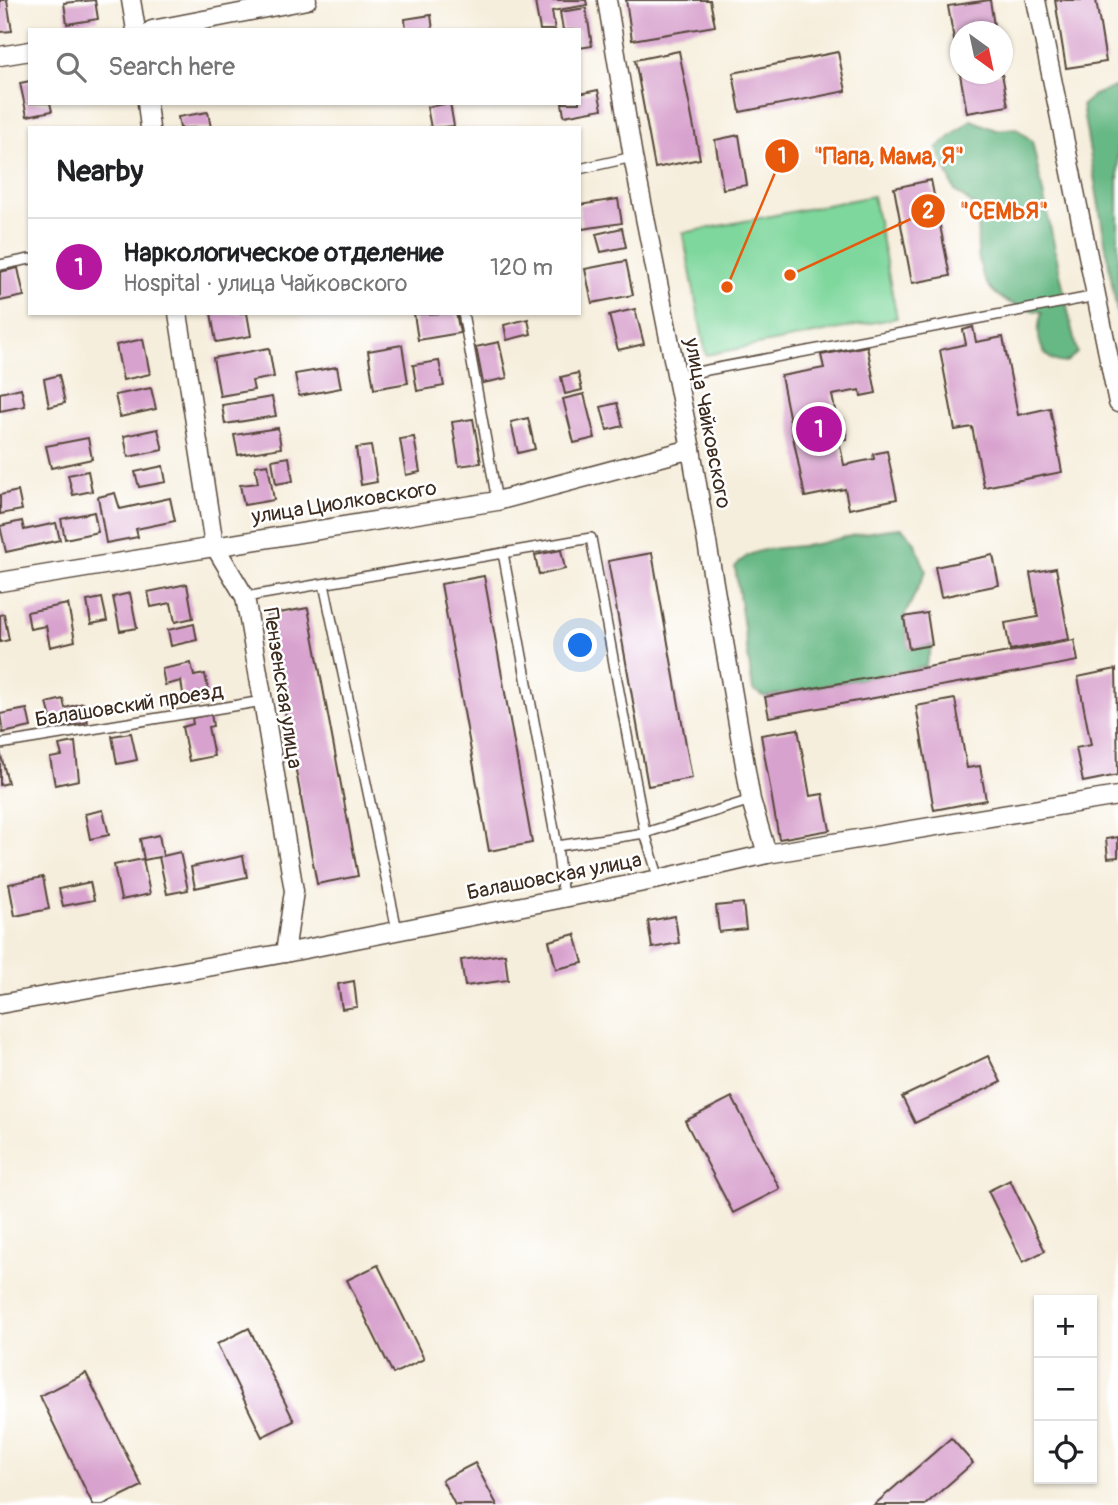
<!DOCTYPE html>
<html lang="en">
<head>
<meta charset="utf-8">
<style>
	:root { --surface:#fff; --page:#f6f6f6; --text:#202124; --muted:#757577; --line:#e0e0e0; --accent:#b5179e }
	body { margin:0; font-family:Pangolin,sans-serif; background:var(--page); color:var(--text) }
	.controls { position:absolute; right:21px; bottom:21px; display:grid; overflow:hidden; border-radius:0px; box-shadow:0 2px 5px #0004 }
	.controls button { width:63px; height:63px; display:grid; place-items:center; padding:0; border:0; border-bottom:2px solid var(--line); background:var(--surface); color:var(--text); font:35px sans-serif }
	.compass { position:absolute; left:950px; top:21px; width:63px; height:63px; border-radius:50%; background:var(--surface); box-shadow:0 2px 5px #0004; rotate:147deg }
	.you { position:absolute; left:581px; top:646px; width:24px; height:24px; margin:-18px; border:5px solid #fff; border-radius:50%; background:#1a73e8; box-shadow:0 0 0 10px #1a73e833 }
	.badge { display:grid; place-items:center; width:46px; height:46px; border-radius:50%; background:var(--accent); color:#fff; font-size:23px; font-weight:700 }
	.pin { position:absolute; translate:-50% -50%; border:4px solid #fff; box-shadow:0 2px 7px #0006 }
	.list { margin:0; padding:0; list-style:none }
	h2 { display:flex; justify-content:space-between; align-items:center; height:91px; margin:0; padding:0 28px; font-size:30px }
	h2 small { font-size:23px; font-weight:400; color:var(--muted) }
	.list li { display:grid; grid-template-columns:46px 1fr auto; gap:21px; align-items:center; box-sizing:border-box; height:98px; padding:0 28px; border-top:2px solid var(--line) }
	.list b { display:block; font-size:26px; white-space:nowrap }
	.list p { margin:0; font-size:23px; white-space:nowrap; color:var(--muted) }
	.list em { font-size:23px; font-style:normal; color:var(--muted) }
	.icon { flex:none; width:38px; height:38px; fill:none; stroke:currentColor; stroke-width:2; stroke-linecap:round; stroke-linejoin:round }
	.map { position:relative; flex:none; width:1118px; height:1505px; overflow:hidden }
	.search { position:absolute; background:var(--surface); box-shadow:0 2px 5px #0004; left:28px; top:28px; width:553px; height:77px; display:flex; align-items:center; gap:18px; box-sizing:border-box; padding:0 24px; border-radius:0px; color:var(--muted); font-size:26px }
	.panel { position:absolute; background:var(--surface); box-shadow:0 2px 5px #0004; left:28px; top:126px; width:553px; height:189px; border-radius:0px }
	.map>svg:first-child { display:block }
</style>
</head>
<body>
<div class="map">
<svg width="1118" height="1505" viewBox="0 0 1118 1505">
	<rect width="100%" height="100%" fill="#fff"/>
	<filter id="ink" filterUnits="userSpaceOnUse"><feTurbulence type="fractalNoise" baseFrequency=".0143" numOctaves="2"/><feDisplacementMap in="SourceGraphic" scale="14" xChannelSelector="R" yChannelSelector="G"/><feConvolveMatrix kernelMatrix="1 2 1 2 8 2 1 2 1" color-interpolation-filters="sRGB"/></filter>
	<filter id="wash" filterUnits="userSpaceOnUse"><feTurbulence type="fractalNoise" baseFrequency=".00686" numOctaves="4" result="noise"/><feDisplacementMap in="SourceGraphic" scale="28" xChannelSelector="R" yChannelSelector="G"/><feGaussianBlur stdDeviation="1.57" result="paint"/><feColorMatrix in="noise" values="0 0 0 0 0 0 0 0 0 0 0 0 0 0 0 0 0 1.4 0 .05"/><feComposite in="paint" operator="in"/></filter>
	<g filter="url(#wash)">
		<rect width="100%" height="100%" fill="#f6eedc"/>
		<path fill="#7ed79c" stroke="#5c805d" stroke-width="2" d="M873,196L897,318L706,355L683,233Z"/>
		<g fill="#66b884" stroke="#507151" stroke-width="2">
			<path d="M1114,87L1118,89V319L1082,105L1094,95Z"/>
			<path d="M971,120L996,130L1016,128L1032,141L1077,353L1065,363C1038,361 1035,334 1042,312C976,301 975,268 979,209L955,191L937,148Z"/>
			<path d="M902,528L914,541L926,571L904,617L909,649L932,645L925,667L765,697L753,690L735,567C754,542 789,550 816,544C846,537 872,530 902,528Z"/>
		</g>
		<g id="blocks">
			<g fill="#d8a2ce">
				<path d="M0,0H7L12,31L0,32Z"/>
				<path d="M95,0L98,19L67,24L64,3Z"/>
				<path d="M545,0H586L587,5L552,11L555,30H540L535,2Z"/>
				<path d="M626,0H710L715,26L632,40Z"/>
				<path d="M990,0L995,32H960L959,68L948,6Z"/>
				<path d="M1055,0H1096L1106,62L1066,68Z"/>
				<path d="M586,8L592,46L579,48V30H563L560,12Z"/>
				<path d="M431,15L433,30H406L405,19Z"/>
				<path d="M679,51L700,159L655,168L635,60Z"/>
				<path d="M838,52L846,91L740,112L733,73Z"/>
				<path d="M960,74H1002L1008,106L967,113Z"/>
				<path d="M30,81V103H50L52,111L27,116L20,83Z"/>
				<path d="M598,90L602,109L564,116L562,103H579V94Z"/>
				<path d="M450,103L454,126L431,128L427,107Z"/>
				<path d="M208,112L211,128H180L178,117Z"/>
				<path d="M739,135L747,185L723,189L715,140Z"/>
				<path d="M931,180L950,276L912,283L894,188Z"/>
				<path d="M618,199L622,223L582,229L579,205Z"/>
				<path d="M622,228L626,247L601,252L596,234Z"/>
				<path d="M626,261L633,295L592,303L585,269Z"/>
				<path d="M18,268L24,296L0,301V272Z"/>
				<path d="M635,309L644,344L618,350L609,315Z"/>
				<path d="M211,313H247L251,336L216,342Z"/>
				<path d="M456,313L460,333L418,340L414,314Z"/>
				<path d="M528,319L531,334L507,340L504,325Z"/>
				<path d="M973,327L976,342L1003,337L1018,415L1050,408L1062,472L984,487L972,427L955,430L940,350L966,344L963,330Z"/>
				<path d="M143,339L150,374L123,380L116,345Z"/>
				<path d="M499,342L507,378L483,383L476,347Z"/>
				<path d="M402,345L408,383L374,389L368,351Z"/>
				<path d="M867,346L876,393L861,396L860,390L832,395L837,420L844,419L847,439L839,440L844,465L874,459L873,454L887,451L897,499L849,509L845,489L805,497L781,376L824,368L821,355Z"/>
				<path d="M269,348L274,377L252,381L254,390L220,396L213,358Z"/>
				<path d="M439,361L444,386L417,391L413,365Z"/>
				<path d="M337,367L341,388L299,396L295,374Z"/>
				<path d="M578,373L582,390L565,394L561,377Z"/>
				<path d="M59,375L65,403L49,407L44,379Z"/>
				<path d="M21,388L25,406L0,411V393Z"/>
				<path d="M151,388L156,409L120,417L115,395Z"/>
				<path d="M584,394L595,438L574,443L563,399Z"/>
				<path d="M272,397L276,416L225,424L222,405Z"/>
				<path d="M617,403L623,426L607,430L601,407Z"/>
				<path d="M528,418L535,449L518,453L511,422Z"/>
				<path d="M473,419L481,463L459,466L452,422Z"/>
				<path d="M278,428L281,448L238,455L234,435Z"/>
				<path d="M158,429L163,450L128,457L124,436Z"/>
				<path d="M414,437L420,472L406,475L400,439Z"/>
				<path d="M88,438L92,459L51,468L46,446Z"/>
				<path d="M371,446L377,482L361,485L356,448Z"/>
				<path d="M289,457L293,481L276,484L272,460Z"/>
				<path d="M268,464L274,500L244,505L240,485L258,483L255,466Z"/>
				<path d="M163,466L166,482L139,487L135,472Z"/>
				<path d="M88,471L92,491L73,495L68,475Z"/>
				<path d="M18,491L22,510L0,514V495Z"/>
				<path d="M115,493L120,509L170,498L175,521L136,529L138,537L106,543L98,497Z"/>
				<path d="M94,512L98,532L65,539L61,519Z"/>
				<path d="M22,521L24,530L56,523L60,540L6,552L0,526Z"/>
				<path d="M561,550L565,569L539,575L535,555Z"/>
				<path d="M652,553L692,778L648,786L608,561Z"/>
				<path d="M993,555L999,585L941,597L935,567Z"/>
				<path d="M1056,568L1069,639L1010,650L1005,623L1038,617L1030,573Z"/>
				<path d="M484,576L532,843L489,851L441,584Z"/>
				<path d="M187,584L193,618L175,622L171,603L151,607L148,592Z"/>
				<path d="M130,593L137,628L120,631L113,597Z"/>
				<path d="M102,598L107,621L91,624L87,601Z"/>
				<path d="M68,604L75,641L50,647L46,626L30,629L27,612Z"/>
				<path d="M308,608L358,876L317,884L267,615Z"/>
				<path d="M927,613L932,645L909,649L904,617Z"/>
				<path d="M4,614L9,640L0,642V615Z"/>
				<path d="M194,624L197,640L171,646L168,630Z"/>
				<path d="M1074,640L1078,661L769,717L765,697Z"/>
				<path d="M191,663L194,676L205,674L210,699L185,705L181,681L165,685L162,669Z"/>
				<path d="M1116,669L1118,775L1083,782L1076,748L1091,745L1078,677Z"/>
				<path d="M63,699L65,708L83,703L88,722L54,730L47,703Z"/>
				<path d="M955,699L967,768L980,766L986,800L934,810L916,706Z"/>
				<path d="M27,709L31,727L3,733L0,714Z"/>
				<path d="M211,714L213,726L208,727L214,756L189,761L182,727L193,724L192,718Z"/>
				<path d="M798,729L810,796L823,794L830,830L779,839L761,735Z"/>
				<path d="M131,733L137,760L117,764L112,736Z"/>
				<path d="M75,742L79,780L55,785L50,758L62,756L59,745Z"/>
				<path d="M0,751L8,783L0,785Z"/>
				<path d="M103,810L109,835L90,839L85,814Z"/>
				<path d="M159,835L163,856L180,852L188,890L167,894L159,857L144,860L140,839Z"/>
				<path d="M1118,837V857L1108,858L1106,839Z"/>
				<path d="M243,856L247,877L195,888L191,867Z"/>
				<path d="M143,859L150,894L121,900L114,865Z"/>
				<path d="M43,877L49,909L15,916L9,884Z"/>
				<path d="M90,882L94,900L63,906L59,889Z"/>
				<path d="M743,903L746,929L719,932L716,906Z"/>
				<path d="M675,916L679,943L652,948L648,921Z"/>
				<path d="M575,934L583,963L556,969L549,941Z"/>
				<path d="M505,954L508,980L465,986L461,960Z"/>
				<path d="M354,981L357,1007L342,1009L338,984Z"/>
				<path d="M988,1056L1001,1082L915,1123L902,1097Z"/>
				<path d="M732,1097L780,1189L733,1213L685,1121Z"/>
				<path d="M1010,1180L1045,1251L1023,1262L988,1191Z"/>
				<path d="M378,1265L424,1359L393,1374L347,1280Z"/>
				<path d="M249,1328L294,1421L262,1437L217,1344Z"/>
				<path d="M86,1373L142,1486L103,1505H93L40,1396Z"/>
				<path d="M951,1438L973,1463L925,1505H874Z"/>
				<path d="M475,1463L497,1505H455L442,1480Z"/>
			</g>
		</g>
	</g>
	<g filter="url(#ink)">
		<use href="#blocks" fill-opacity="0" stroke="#57473a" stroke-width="2"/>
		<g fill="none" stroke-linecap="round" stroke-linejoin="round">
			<g stroke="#57473a" stroke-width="12">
				<g id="service">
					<path d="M579,169L633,157"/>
					<path d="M0,265L30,259"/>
					<path d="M463,313L497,501"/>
					<path d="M676,376L1096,296"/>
					<path d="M503,553L557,846L563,898"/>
					<path d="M324,584L397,930"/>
					<path d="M245,597L591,538L645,833L659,879"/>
					<path d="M0,744L263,701"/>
					<path d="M557,846L645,833L751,800"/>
				</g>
			</g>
			<g stroke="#57473a" stroke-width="21">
				<g id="minor">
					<path d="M131,0L136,30"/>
					<path d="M607,0L633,157L691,449L751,800L767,854"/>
					<path d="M1036,0L1118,403"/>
					<path d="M152,30L307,0"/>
					<path d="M0,56L30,51"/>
					<path d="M147,103L150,128"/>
					<path d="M178,313L214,545L245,597L263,701L294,891L285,953"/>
					<path d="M0,582L497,501L691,449"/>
					<path d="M0,1004L285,953L659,879L767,854L1118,796"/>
				</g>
			</g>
			<use href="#service" stroke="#fff" stroke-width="9"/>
			<use href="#minor" stroke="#fff" stroke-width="18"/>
		</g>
	</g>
	<g text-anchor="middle" stroke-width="5" stroke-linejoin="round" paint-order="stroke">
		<g font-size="21" fill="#3b2a1e" stroke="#fff">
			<text transform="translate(708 423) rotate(79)" y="7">улица Чайковского</text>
			<text transform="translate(344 502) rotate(-9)" y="7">улица Циолковского</text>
			<text transform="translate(283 688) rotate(81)" y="7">Пензенская улица</text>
			<text transform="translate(129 705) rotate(-9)" y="7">Балашовский проезд</text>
			<text transform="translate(554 876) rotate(-11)" y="7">Балашовская улица</text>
		</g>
	</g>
	<path fill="none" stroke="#e8590c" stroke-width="2.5" d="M727 287L782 156M790 275L928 211"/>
	<g fill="#e8590c" stroke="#fff" stroke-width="2.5">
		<circle cx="727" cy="287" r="7"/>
		<circle cx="790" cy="275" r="7"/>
		<circle cx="782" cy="156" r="18"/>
		<circle cx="928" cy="211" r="18"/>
	</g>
	<g font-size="21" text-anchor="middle" font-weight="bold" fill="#fff">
		<text x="782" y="163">1</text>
		<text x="928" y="218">2</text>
	</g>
	<g font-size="23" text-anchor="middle" font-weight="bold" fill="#e8590c" stroke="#fff" stroke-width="5" stroke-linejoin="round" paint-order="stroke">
		<text x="889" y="164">"Папа, Мама, Я"</text>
		<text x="1004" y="219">"СЕМЬЯ"</text>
	</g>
</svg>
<div class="controls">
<button>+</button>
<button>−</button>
<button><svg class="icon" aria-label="locate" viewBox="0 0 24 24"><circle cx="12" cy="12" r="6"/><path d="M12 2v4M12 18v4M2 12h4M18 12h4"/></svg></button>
</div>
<svg class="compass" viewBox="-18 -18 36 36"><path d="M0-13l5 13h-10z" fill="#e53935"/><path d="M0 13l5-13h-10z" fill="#757577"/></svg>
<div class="you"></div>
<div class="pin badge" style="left:819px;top:429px">1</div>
<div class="search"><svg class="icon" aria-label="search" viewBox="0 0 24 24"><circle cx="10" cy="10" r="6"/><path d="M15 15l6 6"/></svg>Search here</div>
<section class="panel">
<h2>Nearby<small></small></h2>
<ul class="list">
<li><span class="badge">1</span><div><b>Наркологическое отделение</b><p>Hospital · улица Чайковского</p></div><em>120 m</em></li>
</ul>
</section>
</div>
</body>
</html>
